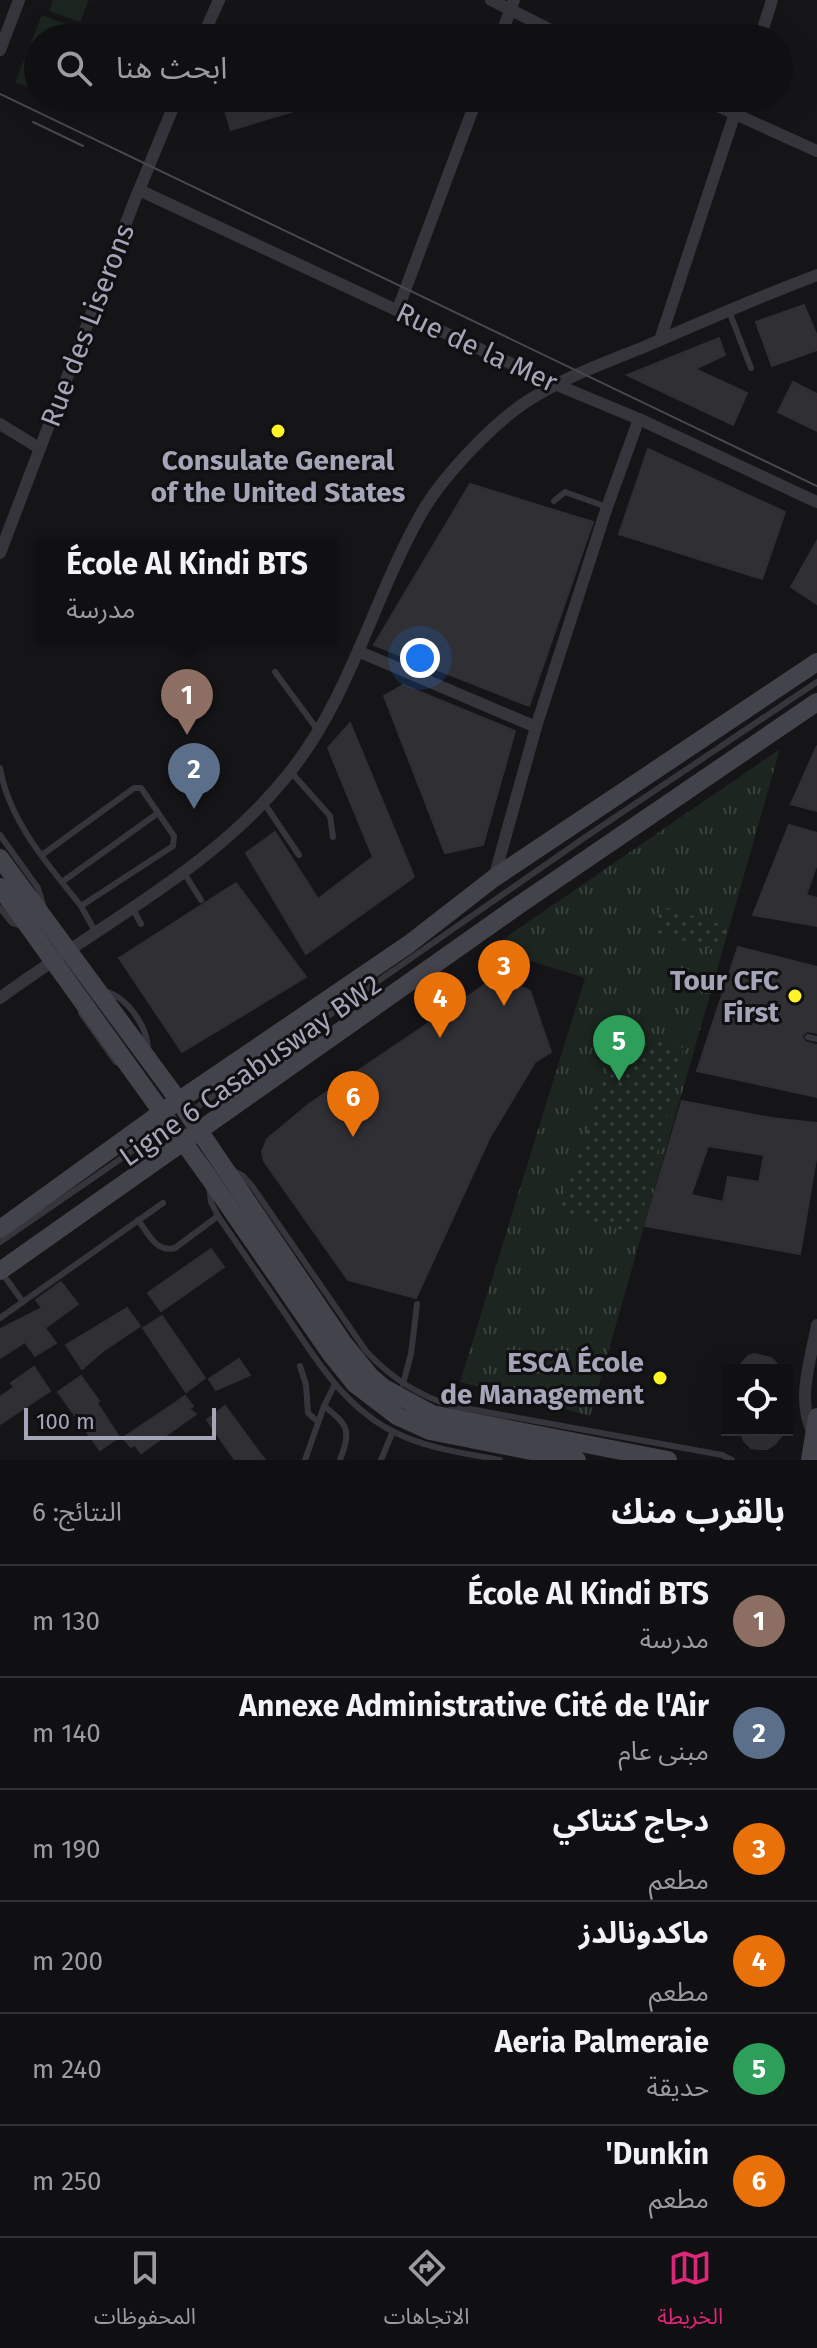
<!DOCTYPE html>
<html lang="ar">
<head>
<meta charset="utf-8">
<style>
	:root { --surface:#100f11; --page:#1e1d1f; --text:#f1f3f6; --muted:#9c9c9f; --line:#302f31; --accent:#db2777 }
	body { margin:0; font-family:"Fira Sans","Noto Sans Arabic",sans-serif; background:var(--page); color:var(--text); direction:rtl }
	.controls { position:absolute; right:24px; bottom:24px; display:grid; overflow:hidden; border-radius:0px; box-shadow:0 8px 32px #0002 }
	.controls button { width:72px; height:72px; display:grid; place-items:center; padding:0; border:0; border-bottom:2px solid var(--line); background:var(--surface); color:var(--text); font:40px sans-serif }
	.scale { position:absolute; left:24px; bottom:20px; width:192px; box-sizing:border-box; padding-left:8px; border:4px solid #a5a5b8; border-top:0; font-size:22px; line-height:28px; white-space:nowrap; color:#a5a5b8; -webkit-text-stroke:6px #100f12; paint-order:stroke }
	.you { position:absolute; left:420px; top:658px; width:28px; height:28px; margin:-20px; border:6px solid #fff; border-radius:50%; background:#1a73e8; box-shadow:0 0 0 12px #1a73e833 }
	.badge { display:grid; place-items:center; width:52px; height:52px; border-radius:50%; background:var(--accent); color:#fff; font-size:26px; font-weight:700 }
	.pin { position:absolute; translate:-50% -66px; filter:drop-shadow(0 2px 4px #0008) }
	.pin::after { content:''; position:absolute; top:42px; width:28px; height:24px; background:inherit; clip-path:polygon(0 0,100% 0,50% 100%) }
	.popup { position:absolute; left:37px; top:539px; width:300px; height:104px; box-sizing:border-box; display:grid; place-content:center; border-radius:0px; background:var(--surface); filter:drop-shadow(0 2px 6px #0005); font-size:26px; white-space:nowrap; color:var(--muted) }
	.popup b { font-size:30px; color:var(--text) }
	.popup::after { content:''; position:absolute; left:50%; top:100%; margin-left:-16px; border:16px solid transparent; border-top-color:var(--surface) }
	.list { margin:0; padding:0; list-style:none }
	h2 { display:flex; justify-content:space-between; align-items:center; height:104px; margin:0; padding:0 32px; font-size:34px }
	h2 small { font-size:26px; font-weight:400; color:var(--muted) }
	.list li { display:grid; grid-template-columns:52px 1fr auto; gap:24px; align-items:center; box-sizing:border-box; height:112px; padding:0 32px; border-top:2px solid var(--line) }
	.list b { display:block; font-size:30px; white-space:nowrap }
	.list p { margin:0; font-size:26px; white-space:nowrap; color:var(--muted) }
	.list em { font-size:26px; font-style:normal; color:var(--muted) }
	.icon { flex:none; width:44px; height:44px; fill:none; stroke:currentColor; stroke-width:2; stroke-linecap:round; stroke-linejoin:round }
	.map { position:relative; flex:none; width:817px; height:1460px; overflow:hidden; direction:ltr }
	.search { position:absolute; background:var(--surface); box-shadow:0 8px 32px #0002; left:24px; right:24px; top:24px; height:88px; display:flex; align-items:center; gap:20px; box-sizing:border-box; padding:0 28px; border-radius:44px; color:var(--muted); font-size:30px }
	.sheet { height:776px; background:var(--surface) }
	nav { display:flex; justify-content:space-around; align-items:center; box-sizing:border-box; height:112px; border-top:2px solid var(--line); background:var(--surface); font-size:22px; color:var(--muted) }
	nav a { display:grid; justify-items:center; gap:4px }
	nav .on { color:var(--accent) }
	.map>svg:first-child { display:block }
</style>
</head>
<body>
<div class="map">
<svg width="817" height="1460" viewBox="0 0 817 1460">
	<defs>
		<pattern id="park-tufts" width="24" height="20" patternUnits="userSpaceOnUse" patternTransform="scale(2)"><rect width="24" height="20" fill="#1c251f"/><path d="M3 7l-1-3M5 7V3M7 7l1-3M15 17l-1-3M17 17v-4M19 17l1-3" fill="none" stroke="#3a423d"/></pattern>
		<pattern id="garden-dots" width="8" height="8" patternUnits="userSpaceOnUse" patternTransform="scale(2)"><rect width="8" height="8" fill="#1c251f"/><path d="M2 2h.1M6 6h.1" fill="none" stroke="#3a423d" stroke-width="1.8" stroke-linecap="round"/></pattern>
	</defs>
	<rect width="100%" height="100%" fill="#151417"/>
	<g fill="#1c251f">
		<path d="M53,0H89L80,22L49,11Z"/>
		<path d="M42,15L71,26L67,38H38V91L15,82Z"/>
	</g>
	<path fill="url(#park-tufts)" d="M780,749L590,1416L460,1382L585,978L490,948Z"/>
	<g fill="url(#garden-dots)">
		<path d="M661,906L726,926L719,951L652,931Z"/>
		<path d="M621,1030L684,1048L637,1234L559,1212Z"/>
	</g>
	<g fill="#302f33" stroke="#302e33" stroke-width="2" fill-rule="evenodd">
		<path d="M221,98H305L307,107L231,130Z"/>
		<path d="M804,305L817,336V350L772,366L756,322Z"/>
		<path d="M719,338L725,355L695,369L747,393L733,425L627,375Z"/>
		<path d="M793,382L817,394V431L778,412Z"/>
		<path d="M648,449L785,512L762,579L619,534Z"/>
		<path d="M470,484L593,522L529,706L374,645Z"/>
		<path d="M817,541V604L791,587Z"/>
		<path d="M403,685L515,731L483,845L445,853L384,696Z"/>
		<path d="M350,723L414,877L306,954L246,853L275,832L318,899L373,857L328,748Z"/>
		<path d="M817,746V811L791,804Z"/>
		<path d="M789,825L817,833V864L806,895L817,898V926L753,915Z"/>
		<path d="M236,883L306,977L182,1052L119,958Z"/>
		<path d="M738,947L817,967V1033L807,1031L802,1036L805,1042L817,1045V1097L697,1071Z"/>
		<path d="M498,976L530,991L551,1052L535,1062L489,1139L416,1298L348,1280L264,1161L262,1152L267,1139L309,1104Z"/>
		<path d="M682,1101L771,1118L817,1123V1153L800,1254L645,1226ZM708,1146L764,1155L759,1182L728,1177L723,1202L691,1195Z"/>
		<path d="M211,1249L224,1267L161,1311L148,1293Z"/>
		<path d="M61,1282L78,1304L45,1328L56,1343L35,1356L25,1342L0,1358V1329L42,1308L36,1300Z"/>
		<path d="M127,1308L140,1326L103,1351L82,1369L66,1345Z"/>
		<path d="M162,1316L205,1378L186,1392L143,1328Z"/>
		<path d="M754,1354L771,1358L783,1370H736L748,1356Z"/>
		<path d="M239,1359L250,1375L216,1390L209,1379Z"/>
		<path d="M34,1367L50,1391L0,1424V1397L14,1387L11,1383Z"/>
		<path d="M81,1376L99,1401L97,1403L119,1437L100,1450L58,1392Z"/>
		<path d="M185,1396L193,1406L189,1409L196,1414L141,1453L135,1445L131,1447L123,1438Z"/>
		<path d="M225,1406L265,1460H235L207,1420Z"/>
		<path d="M740,1430H786L775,1444L767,1449H758L751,1448L744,1441Z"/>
	</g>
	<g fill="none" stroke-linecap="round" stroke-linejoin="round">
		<g stroke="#36353c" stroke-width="6">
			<path d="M729,311L751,368"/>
			<path d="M554,501L565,492L607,507"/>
			<path d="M275,672L317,729"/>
			<path d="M0,768C9,821 48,865 81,906"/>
			<path d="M291,772L330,816L333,837"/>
			<path d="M264,803L299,855"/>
			<path d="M0,835L38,888L44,908"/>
			<path d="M42,855L134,788H141L174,836L173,846L81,906L95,931"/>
			<path d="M184,873L201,900"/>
			<path d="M62,882L158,813"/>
			<path d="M132,907L141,924"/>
			<path d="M0,908L12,923L25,927"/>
			<path d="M105,991C128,998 148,1027 148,1050"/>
			<path d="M81,1013L116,1062"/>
			<path d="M808,1037L817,1039"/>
			<path d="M190,1112L584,838L817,682"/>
			<path d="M232,1170L243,1176L252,1186L366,1351C391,1378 418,1396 453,1406L722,1455L732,1460"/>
			<path d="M209,1186L211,1202L218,1216C240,1248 262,1280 284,1312C315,1358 343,1406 394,1432C428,1449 464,1453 500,1460"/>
			<path d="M138,1220C148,1233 156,1253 175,1248L218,1216"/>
			<path d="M0,1242L167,1127"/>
			<path d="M2,1273L23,1302"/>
			<path d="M0,1318L163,1203"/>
			<path d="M300,1366L306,1385L308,1413L318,1422"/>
			<path d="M403,1384L411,1354L417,1304"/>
			<path d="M324,1406C349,1426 351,1430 340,1460"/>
			<path d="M305,1460L324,1406L335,1384"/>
			<path d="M381,1460L393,1431"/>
		</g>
		<g stroke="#36353c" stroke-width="12">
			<path d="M491,0L567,38"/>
			<path d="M202,38L219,0"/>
			<path d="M500,38L514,0"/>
			<path d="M760,38L772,0"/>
			<path d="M0,50L19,0"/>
			<path d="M700,98L817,151"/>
			<path d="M139,190L557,385L639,419L817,502"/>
			<path d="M398,309L477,98"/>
			<path d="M660,340L740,98"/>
			<path d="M0,424L39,448"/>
			<path d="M0,553L134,202L177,98"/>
			<path d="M360,652L536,727"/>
			<path d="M494,878L536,727L607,507L639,419"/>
			<path d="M0,998C97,926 215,868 290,772C351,695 373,599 421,514C442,477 496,419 534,397C568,376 607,362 644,347C701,322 759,297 817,275"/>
			<path d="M814,1435C795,1401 811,1360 817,1325"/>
		</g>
		<g stroke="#43434c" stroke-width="18">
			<path d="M0,858L179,1101L344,1344L370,1376L384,1388L432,1414L668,1460"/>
			<path d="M0,887L210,1179L330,1353L355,1384L397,1416L430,1431L577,1460"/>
			<path d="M0,1229L162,1112L409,944L494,878L817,662"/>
			<path d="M0,1271L519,905L817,702"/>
			<path d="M810,1460L817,1417"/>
		</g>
		<g stroke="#484851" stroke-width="2">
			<path d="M0,94L817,486"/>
			<path d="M33,122L83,146"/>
		</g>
	</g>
	<g fill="#fff424" stroke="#100f12" stroke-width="3">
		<circle cx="278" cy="431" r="8"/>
		<circle cx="795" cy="996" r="8"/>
		<circle cx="660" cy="1378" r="8"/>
	</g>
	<g text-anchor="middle" stroke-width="6" stroke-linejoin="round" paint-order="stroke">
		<g font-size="28" fill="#a5a5b8" stroke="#100f12">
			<text transform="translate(87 325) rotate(-69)" y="10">Rue des Liserons</text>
			<text transform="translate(477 347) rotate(25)" y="10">Rue de la Mer</text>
			<text transform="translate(250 1070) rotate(-35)" y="10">Ligne 6 Casabusway BW2</text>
		</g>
		<g font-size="28" font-weight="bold" fill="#a5a5b8" stroke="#100f12" text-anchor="end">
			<text x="278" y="470" text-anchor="middle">Consulate General<tspan x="278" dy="32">of the United States</tspan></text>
			<text x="779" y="990">Tour CFC<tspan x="779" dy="32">First</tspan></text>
			<text x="644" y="1372">ESCA École<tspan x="644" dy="32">de Management</tspan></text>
		</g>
	</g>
</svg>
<div class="controls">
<button><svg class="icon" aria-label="locate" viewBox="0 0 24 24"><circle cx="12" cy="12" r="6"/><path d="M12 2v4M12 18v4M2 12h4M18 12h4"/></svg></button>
</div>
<div class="scale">100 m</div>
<div class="you"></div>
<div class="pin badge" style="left:187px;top:735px;background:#8d6e63">1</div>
<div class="popup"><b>École Al Kindi BTS</b>مدرسة</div>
<div class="pin badge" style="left:194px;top:809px;background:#5c6f8a">2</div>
<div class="pin badge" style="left:504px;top:1006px;background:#e8710a">3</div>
<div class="pin badge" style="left:440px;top:1038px;background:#e8710a">4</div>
<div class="pin badge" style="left:619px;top:1081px;background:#2e9e5b">5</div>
<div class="pin badge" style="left:353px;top:1137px;background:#e8710a">6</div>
<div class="search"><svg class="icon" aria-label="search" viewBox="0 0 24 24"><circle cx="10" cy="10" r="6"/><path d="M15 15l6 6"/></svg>ابحث هنا</div>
</div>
<section class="sheet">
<h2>بالقرب منك<small>النتائج: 6</small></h2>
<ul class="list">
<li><span class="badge" style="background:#8d6e63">1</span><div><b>École Al Kindi BTS</b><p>مدرسة</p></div><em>130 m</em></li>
<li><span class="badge" style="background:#5c6f8a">2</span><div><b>Annexe Administrative Cité de l'Air</b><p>مبنى عام</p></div><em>140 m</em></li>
<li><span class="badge" style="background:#e8710a">3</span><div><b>دجاج كنتاكي</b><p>مطعم</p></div><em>190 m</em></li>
<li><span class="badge" style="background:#e8710a">4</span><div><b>ماكدونالدز</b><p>مطعم</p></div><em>200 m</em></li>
<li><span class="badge" style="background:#2e9e5b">5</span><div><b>Aeria Palmeraie</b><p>حديقة</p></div><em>240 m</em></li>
<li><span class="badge" style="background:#e8710a">6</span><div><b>Dunkin'</b><p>مطعم</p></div><em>250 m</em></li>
</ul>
</section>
<nav>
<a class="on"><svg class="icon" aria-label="map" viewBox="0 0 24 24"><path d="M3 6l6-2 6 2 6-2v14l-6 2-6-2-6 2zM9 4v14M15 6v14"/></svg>الخريطة</a>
<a><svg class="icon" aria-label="directions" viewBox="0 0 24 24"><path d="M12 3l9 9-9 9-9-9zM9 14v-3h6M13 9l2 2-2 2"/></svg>الاتجاهات</a>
<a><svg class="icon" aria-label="saved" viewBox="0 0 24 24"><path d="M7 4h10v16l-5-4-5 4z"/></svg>المحفوظات</a>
</nav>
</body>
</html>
